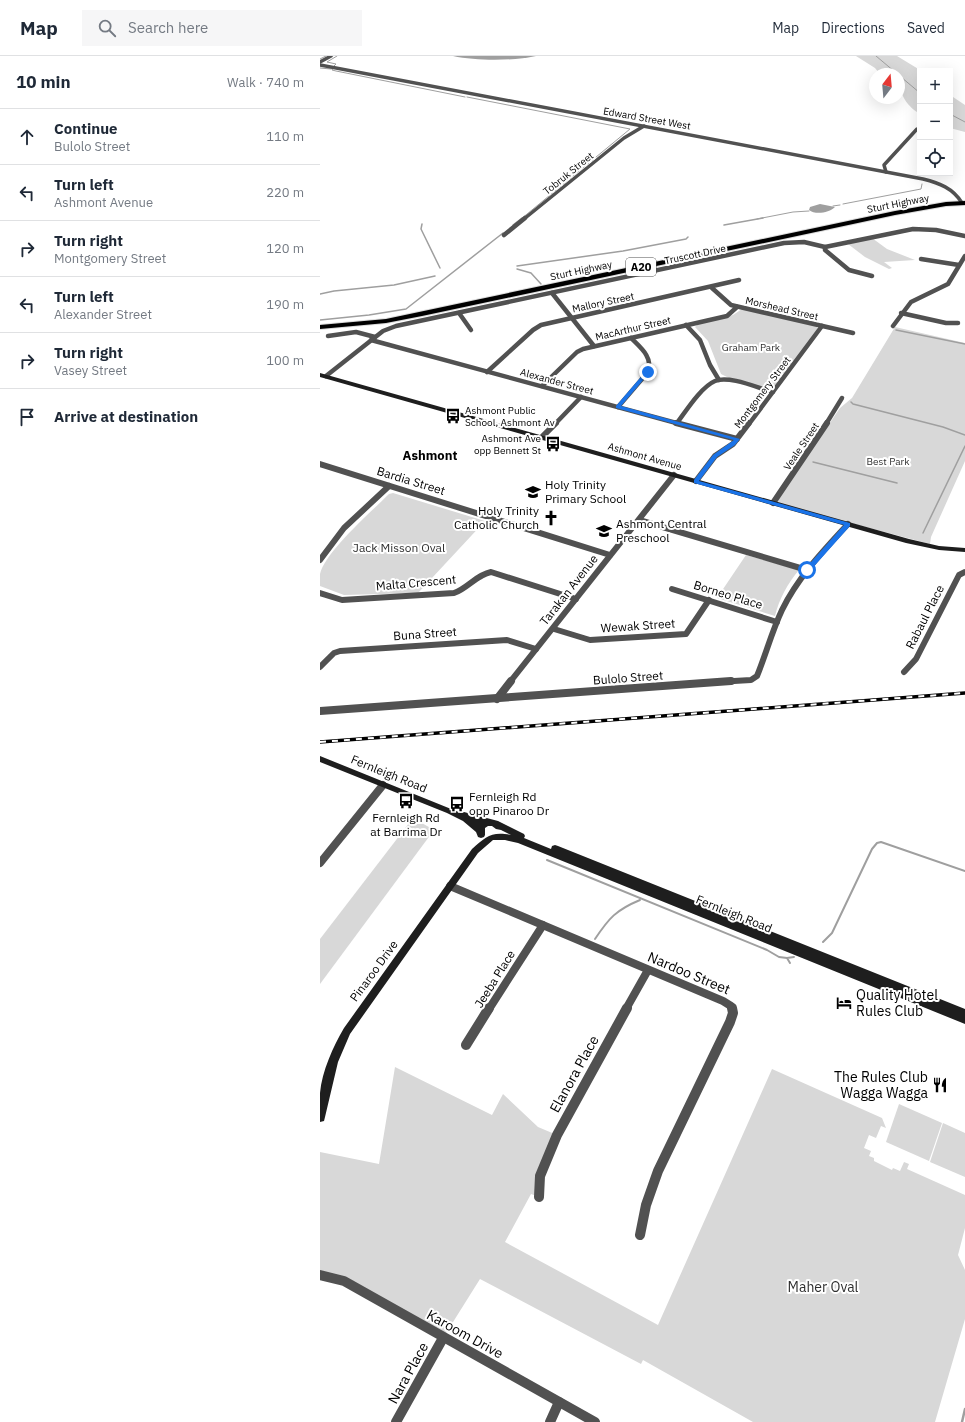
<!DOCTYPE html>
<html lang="en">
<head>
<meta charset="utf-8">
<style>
	:root { --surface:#fff; --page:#f6f6f7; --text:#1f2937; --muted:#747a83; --line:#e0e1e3 }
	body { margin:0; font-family:"IBM Plex Sans",sans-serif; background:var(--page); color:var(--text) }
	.controls { position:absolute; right:12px; top:12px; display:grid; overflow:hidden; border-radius:0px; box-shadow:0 4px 16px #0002 }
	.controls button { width:36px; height:36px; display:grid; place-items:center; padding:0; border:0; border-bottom:1px solid var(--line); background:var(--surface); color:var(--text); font:20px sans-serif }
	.compass { position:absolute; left:549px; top:12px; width:36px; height:36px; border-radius:50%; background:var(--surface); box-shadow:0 4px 16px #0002; rotate:16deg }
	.stop { position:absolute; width:12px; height:12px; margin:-9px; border:3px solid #1a73e8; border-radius:50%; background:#fff }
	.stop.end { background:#1a73e8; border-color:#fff; box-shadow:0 1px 4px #0008 }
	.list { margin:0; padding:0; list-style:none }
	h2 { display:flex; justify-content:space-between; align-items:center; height:52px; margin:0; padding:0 16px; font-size:17px }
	h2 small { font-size:13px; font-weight:400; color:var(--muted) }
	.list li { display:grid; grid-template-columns:26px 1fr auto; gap:12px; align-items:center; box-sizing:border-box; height:56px; padding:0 16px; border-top:1px solid var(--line) }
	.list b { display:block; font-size:15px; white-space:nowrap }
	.list p { margin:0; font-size:13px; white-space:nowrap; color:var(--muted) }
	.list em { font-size:13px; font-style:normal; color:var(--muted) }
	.icon { flex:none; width:22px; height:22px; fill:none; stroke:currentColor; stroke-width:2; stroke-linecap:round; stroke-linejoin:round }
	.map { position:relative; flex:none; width:645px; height:1366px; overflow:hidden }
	header { display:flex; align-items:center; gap:24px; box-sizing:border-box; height:56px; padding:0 20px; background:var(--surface); border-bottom:1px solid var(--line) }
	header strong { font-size:19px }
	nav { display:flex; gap:22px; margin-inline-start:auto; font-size:14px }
	.search { width:280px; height:36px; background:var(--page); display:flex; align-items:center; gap:10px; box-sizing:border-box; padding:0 14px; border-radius:0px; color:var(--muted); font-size:15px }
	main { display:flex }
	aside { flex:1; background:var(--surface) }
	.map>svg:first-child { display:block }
</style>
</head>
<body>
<header>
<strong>Map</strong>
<div class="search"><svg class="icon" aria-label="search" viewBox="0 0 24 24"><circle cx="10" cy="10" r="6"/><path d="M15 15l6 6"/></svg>Search here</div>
<nav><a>Map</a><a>Directions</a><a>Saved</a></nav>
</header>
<main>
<aside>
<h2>10 min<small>Walk · 740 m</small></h2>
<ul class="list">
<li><svg class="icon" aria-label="ahead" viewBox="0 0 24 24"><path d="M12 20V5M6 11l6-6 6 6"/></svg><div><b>Continue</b><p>Bulolo Street</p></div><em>110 m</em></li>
<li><svg class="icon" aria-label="left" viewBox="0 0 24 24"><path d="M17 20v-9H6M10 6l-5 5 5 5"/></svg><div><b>Turn left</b><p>Ashmont Avenue</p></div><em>220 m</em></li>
<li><svg class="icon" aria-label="right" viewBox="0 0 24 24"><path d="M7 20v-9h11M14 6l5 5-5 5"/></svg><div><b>Turn right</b><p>Montgomery Street</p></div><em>120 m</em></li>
<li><svg class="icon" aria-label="left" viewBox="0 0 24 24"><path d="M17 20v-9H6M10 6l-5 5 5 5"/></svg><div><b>Turn left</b><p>Alexander Street</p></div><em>190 m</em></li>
<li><svg class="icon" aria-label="right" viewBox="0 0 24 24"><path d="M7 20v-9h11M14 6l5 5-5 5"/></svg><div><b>Turn right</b><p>Vasey Street</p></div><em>100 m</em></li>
<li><svg class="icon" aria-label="arrive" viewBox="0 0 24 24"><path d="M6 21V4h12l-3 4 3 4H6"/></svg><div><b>Arrive at destination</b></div></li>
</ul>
</aside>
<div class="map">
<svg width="645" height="1366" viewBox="0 0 645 1366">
	<rect width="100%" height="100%" fill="#fff"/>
	<g fill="#d8d8d8">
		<path d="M536,0H577L600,14V58C584,48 579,36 579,18H560L555,12Z"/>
		<path d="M630,39L645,49V76L630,72Z"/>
		<path d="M552,182L567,193L595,204L564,206L572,212L569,213L545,201L528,188Z"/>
		<path d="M422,253L496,270L498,273L454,333H450L411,323L401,318L388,285L375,271L378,268L413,259Z"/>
		<path d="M575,271L645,287V405L611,481L610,488L455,447L520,352L532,342Z"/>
		<path d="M73,437L165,465L98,537L24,539L0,530C0,527 0,522 0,518C5,496 52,455 69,438Z"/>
		<path d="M426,499L479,514C468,527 459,543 455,560L397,542Z"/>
		<path d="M93,762L114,774L0,928V883Z"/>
		<path d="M75,1011L172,1059L183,1038L218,1071L237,1079L220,1120L219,1141L211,1138L185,1186L338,1269L452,1013L562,1062L566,1072L561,1070L556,1082L549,1079L544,1092L551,1095L549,1100L554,1102V1105L572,1114L573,1112L580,1115L584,1106L589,1108L587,1113L645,1139V1172L638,1199L645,1214V1263L615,1366H433L323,1304L321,1308L160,1223L123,1282L24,1225L0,1219V1096L59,1108Z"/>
		<path d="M579,1048L622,1067L609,1105L566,1086Z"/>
		<path d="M623,1067L645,1077V1121L610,1106Z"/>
	</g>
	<g fill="#9f9f9f">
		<path d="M133,0H216C192,5 157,5 133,0Z"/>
		<path d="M500,148L515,151C509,157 495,159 489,154L490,151Z"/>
	</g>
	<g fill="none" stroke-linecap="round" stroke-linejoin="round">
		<g stroke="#9f9f9f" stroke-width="1">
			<path d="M556,0L600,37"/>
			<path d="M0,3L6,0"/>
			<path d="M14,10L16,8L7,6L17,0"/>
			<path d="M0,12L11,13"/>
			<path d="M13,12L12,14L16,15L145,41"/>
			<path d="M147,41L310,73L201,163"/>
			<path d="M630,58L645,66"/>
			<path d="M523,148L601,133L602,128"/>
			<path d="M513,150L520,149"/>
			<path d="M437,163L473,156L489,155"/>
		</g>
		<g stroke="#9f9f9f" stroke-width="1.5">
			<path d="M102,168L101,173L120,212"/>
			<path d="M193,169L202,162"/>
			<path d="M404,169L443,162"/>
			<path d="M197,210L303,195L366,183L368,181"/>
			<path d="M197,213L211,217L221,228"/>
			<path d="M0,238L14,235L74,229L115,220"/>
			<path d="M0,264L49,259L86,253L183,177"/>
			<path d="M576,274L645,288"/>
			<path d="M531,346L533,348L623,371L645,379"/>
			<path d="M493,406L577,427"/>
			<path d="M603,477L645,390"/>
		</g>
		<g stroke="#9f9f9f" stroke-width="2">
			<path d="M227,804L447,894L459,901L467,902"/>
			<path d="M275,883C289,862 296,854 320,844"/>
			<path d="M503,886L512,877L552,793L557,787L561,786L645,815"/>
			<path d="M470,907L467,902L474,901"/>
		</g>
		<path stroke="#9f9f9f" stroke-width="2.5" d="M642,1366L645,1353"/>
		<g stroke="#dbdbdb" stroke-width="2">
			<path id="highway" d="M645,145V149L626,150L575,159L102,260L66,267L0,273V269L66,263L575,155L626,146Z"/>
		</g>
		<g stroke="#515151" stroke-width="3.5">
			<path d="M0,6L11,0"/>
			<path d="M0,9L603,123C619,127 633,132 642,147"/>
			<path d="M566,116L564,109L597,73"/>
			<path d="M204,163L304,82L324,70"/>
		</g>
		<g stroke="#515151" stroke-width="4.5">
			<path d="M184,179L205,162"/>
			<path d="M505,191V194L529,214L552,220"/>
			<path d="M601,203L639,209"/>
			<path d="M392,232L411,249L533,277"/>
			<path d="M232,237L274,290"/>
			<path d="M139,257L151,274"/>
			<path d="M581,257L626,267H638"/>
			<path d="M366,269L380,284L390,309L399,324"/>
			<path d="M573,270L591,246L628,228L645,200"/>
			<path d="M8,280L36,276L55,281"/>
			<path d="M51,284L360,368"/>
			<path d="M167,316L213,274L221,269L419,224"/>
			<path d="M6,320L63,275L76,270L464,187L484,186L505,191L593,173L616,174L645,180"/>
			<path d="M222,330L257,296L263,293L407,260L417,251"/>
			<path d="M298,351L328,316C333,301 321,292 311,282"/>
			<path d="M357,367C366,355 381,331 395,325C409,319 438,332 453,336"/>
			<path d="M235,368L261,341"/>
			<path d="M429,368L502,270"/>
			<path d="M506,368L522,342"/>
		</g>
		<g stroke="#515151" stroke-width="6">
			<path d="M356,367L417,383"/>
			<path d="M222,381L236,367"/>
			<path d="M0,408L290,499"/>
			<path d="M376,425L395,400L413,388L429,367"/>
			<path d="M453,447L507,367"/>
			<path d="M319,464L487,514"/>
			<path d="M0,504L24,472L69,430"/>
			<path d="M352,533L457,566"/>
			<path d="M0,537L22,544L134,537C148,532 156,519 171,516L256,543"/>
			<path d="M234,573L270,584L366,578L389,544"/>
			<path d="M0,611L14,597L20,595L187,584L216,593"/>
			<path d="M584,616L596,603L639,519L645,516"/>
			<path d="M190,626L354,419"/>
			<path d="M397,626L431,624L437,620C446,598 452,575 462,554C478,521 504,494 528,468"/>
		</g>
		<g stroke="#515151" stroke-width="8">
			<path d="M177,643L191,625"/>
			<path d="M0,655L411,625"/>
			<path d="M0,807L63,729"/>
			<path d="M130,830L403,945L411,950L412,953"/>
			<path d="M169,953L223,869"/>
			<path d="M306,953L328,914"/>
		</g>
		<g stroke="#515151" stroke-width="10">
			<path d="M146,989L169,952"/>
			<path d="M219,1141L220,1120L237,1079L307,952"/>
			<path d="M320,1179L326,1149L338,1115L410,966L413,957L412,952"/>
			<path d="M0,1219L24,1225L275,1366"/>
			<path d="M76,1366L123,1282"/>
			<path d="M230,1366L239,1346"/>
		</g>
		<g fill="#1e1e1e" fill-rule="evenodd">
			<path d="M0,317L589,483L619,490L645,492V496L619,494L586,487L0,321Z"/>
			<path d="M0,700L141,757L144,756L178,765L204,778L205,780L204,782L231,793L232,790L235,789L238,790L645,953V968L198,787L185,784H173L158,797L30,978L18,1006L5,1061L4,1065L0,1066C0,1056 0,1047 0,1037C2,1015 13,991 24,972L152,793C166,781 171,775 191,779L181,774L176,773L172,770H168L165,772V779L164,781L161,782L158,781L156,776L143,765L127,757L0,706Z"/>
		</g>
		<use href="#highway" fill="#000" fill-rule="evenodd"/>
		<g stroke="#000" stroke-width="3.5">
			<path id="rail" d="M0,686L645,637"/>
		</g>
		<use href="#rail" stroke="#fff" stroke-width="2" stroke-dasharray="6" stroke-linecap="butt"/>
	</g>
	<path fill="#1a73e8" d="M326,315L330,316L301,350L420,383L415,389L397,401L379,425L530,467V470L489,516L484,514L524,469L374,427V424L393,399L414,384L296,352V350Z"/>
	<defs>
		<g id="bus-bare" transform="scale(1.2)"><path d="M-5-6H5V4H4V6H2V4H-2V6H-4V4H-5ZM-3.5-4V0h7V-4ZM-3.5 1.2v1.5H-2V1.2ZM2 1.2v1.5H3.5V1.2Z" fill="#000" stroke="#fff" stroke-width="2.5" paint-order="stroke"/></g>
		<g id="school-bare" transform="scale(1.2)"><path d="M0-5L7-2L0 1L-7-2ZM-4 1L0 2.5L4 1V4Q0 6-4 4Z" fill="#000" stroke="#fff" stroke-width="2.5" paint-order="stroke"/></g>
		<g id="church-bare" transform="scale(1.2)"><path d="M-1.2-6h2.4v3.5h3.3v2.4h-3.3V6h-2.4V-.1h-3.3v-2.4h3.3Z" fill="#000" stroke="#fff" stroke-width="2.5" paint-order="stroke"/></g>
		<g id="hotel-bare" transform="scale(1.2)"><path d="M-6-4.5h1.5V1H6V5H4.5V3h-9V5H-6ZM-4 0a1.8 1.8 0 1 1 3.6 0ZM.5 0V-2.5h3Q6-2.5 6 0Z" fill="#000" stroke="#fff" stroke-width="2.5" paint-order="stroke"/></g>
		<g id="restaurant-bare" transform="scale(1.2)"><path d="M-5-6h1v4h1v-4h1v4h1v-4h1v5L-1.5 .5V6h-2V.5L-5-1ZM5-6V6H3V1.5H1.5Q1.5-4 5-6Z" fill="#000" stroke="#fff" stroke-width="2.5" paint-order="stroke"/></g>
	</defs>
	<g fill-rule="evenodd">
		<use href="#bus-bare" x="133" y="360"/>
		<use href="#bus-bare" x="233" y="388"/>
		<use href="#school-bare" x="213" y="436"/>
		<use href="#church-bare" x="231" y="462"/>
		<use href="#school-bare" x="284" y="475"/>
		<use href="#bus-bare" x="86" y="745"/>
		<use href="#bus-bare" x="137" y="748"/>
		<use href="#hotel-bare" x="524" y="947"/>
		<use href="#restaurant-bare" x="620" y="1029"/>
	</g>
	<g text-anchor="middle" stroke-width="4" stroke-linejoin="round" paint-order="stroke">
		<g font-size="10" fill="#000" stroke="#fff">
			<text transform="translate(327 62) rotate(10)" y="4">Edward Street West</text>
			<text transform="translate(248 117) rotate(-39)" y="4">Tobruk Street</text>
			<text transform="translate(578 147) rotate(-11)" y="4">Sturt Highway</text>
			<text transform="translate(375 198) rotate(-12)" y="4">Truscott Drive</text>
			<text transform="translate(261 214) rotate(-12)" y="4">Sturt Highway</text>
			<text transform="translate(283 246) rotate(-12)" y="4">Mallory Street</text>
			<text transform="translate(462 252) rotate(13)" y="4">Morshead Street</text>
			<text transform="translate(313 272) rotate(-13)" y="4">MacArthur Street</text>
			<text transform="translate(237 325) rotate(15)" y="4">Alexander Street</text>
			<text transform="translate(442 336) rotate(-53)" y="4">Montgomery Street</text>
			<text transform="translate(481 390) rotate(-56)" y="4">Veale Street</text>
			<text transform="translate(325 400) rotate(16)" y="4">Ashmont Avenue</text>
		</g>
		<g font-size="10" fill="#2f2f2f" stroke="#fff">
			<text x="431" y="295">Graham Park</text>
			<text x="568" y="409">Best Park</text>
		</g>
		<g font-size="10" fill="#000" stroke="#fff" text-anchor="start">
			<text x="145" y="358">Ashmont Public<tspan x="145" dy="12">School, Ashmont Av</tspan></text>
			<text x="221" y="386" text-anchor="end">Ashmont Ave<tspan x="221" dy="12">opp Bennett St</tspan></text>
		</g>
		<rect fill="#fff" stroke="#4c4c4c" stroke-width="1" x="306" y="202" width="30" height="18" rx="3"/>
		<g font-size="11" font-weight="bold" fill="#000">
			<text x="321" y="215">A20</text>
		</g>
		<g font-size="12" fill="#000" stroke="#fff">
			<text transform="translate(91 425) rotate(17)" y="4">Bardia Street</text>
			<text transform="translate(96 527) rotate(-5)" y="4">Malta Crescent</text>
			<text transform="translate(249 534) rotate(-52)" y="4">Tarakan Avenue</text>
			<text transform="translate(408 539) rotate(17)" y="4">Borneo Place</text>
			<text transform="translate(605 561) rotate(-63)" y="4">Rabaul Place</text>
			<text transform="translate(318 570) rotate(-4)" y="4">Wewak Street</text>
			<text transform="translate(105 578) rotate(-4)" y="4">Buna Street</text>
			<text transform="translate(308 622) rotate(-4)" y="4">Bulolo Street</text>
			<text transform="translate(69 718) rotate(22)" y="4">Fernleigh Road</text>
			<text transform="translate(414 858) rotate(22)" y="4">Fernleigh Road</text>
			<text transform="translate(54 915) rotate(-54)" y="4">Pinaroo Drive</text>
			<text transform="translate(175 923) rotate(-58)" y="4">Jeeba Place</text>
		</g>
		<g font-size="12" fill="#000" stroke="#fff" text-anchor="start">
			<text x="225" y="433">Holy Trinity<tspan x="225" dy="14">Primary School</tspan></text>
			<text x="219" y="459" text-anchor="end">Holy Trinity<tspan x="219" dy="14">Catholic Church</tspan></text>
			<text x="296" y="472">Ashmont Central<tspan x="296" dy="14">Preschool</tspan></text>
			<text x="149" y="745">Fernleigh Rd<tspan x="149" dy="14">opp Pinaroo Dr</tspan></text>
			<text x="86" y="766" text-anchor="middle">Fernleigh Rd<tspan x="86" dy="14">at Barrima Dr</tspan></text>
		</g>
		<g font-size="12" fill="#2f2f2f" stroke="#fff">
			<text x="79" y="496">Jack Misson Oval</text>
		</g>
		<g font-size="13" font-weight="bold" fill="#000" stroke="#fff">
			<text x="110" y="404">Ashmont</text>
		</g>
		<g font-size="14" fill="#000" stroke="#fff">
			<text transform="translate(369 917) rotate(23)" y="5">Nardoo Street</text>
			<text transform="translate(254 1018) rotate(-61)" y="5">Elanora Place</text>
			<text transform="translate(145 1278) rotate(29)" y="5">Karoom Drive</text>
			<text transform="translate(88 1317) rotate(-61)" y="5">Nara Place</text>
		</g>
		<g font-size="14" fill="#000" stroke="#fff" text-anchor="start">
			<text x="536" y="944">Quality Hotel<tspan x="536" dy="16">Rules Club</tspan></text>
			<text x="608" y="1026" text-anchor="end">The Rules Club<tspan x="608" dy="16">Wagga Wagga</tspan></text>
		</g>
		<g font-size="14" fill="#2f2f2f" stroke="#fff">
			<text x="503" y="1236">Maher Oval</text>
		</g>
	</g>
</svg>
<div class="controls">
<button>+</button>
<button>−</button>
<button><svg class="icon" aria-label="locate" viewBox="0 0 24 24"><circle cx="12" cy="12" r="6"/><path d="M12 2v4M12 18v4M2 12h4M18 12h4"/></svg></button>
</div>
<svg class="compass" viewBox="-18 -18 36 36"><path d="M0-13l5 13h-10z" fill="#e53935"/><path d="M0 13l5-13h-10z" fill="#747a83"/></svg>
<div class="stop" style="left:487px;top:514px"></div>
<div class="stop end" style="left:328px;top:316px"></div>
</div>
</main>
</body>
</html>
